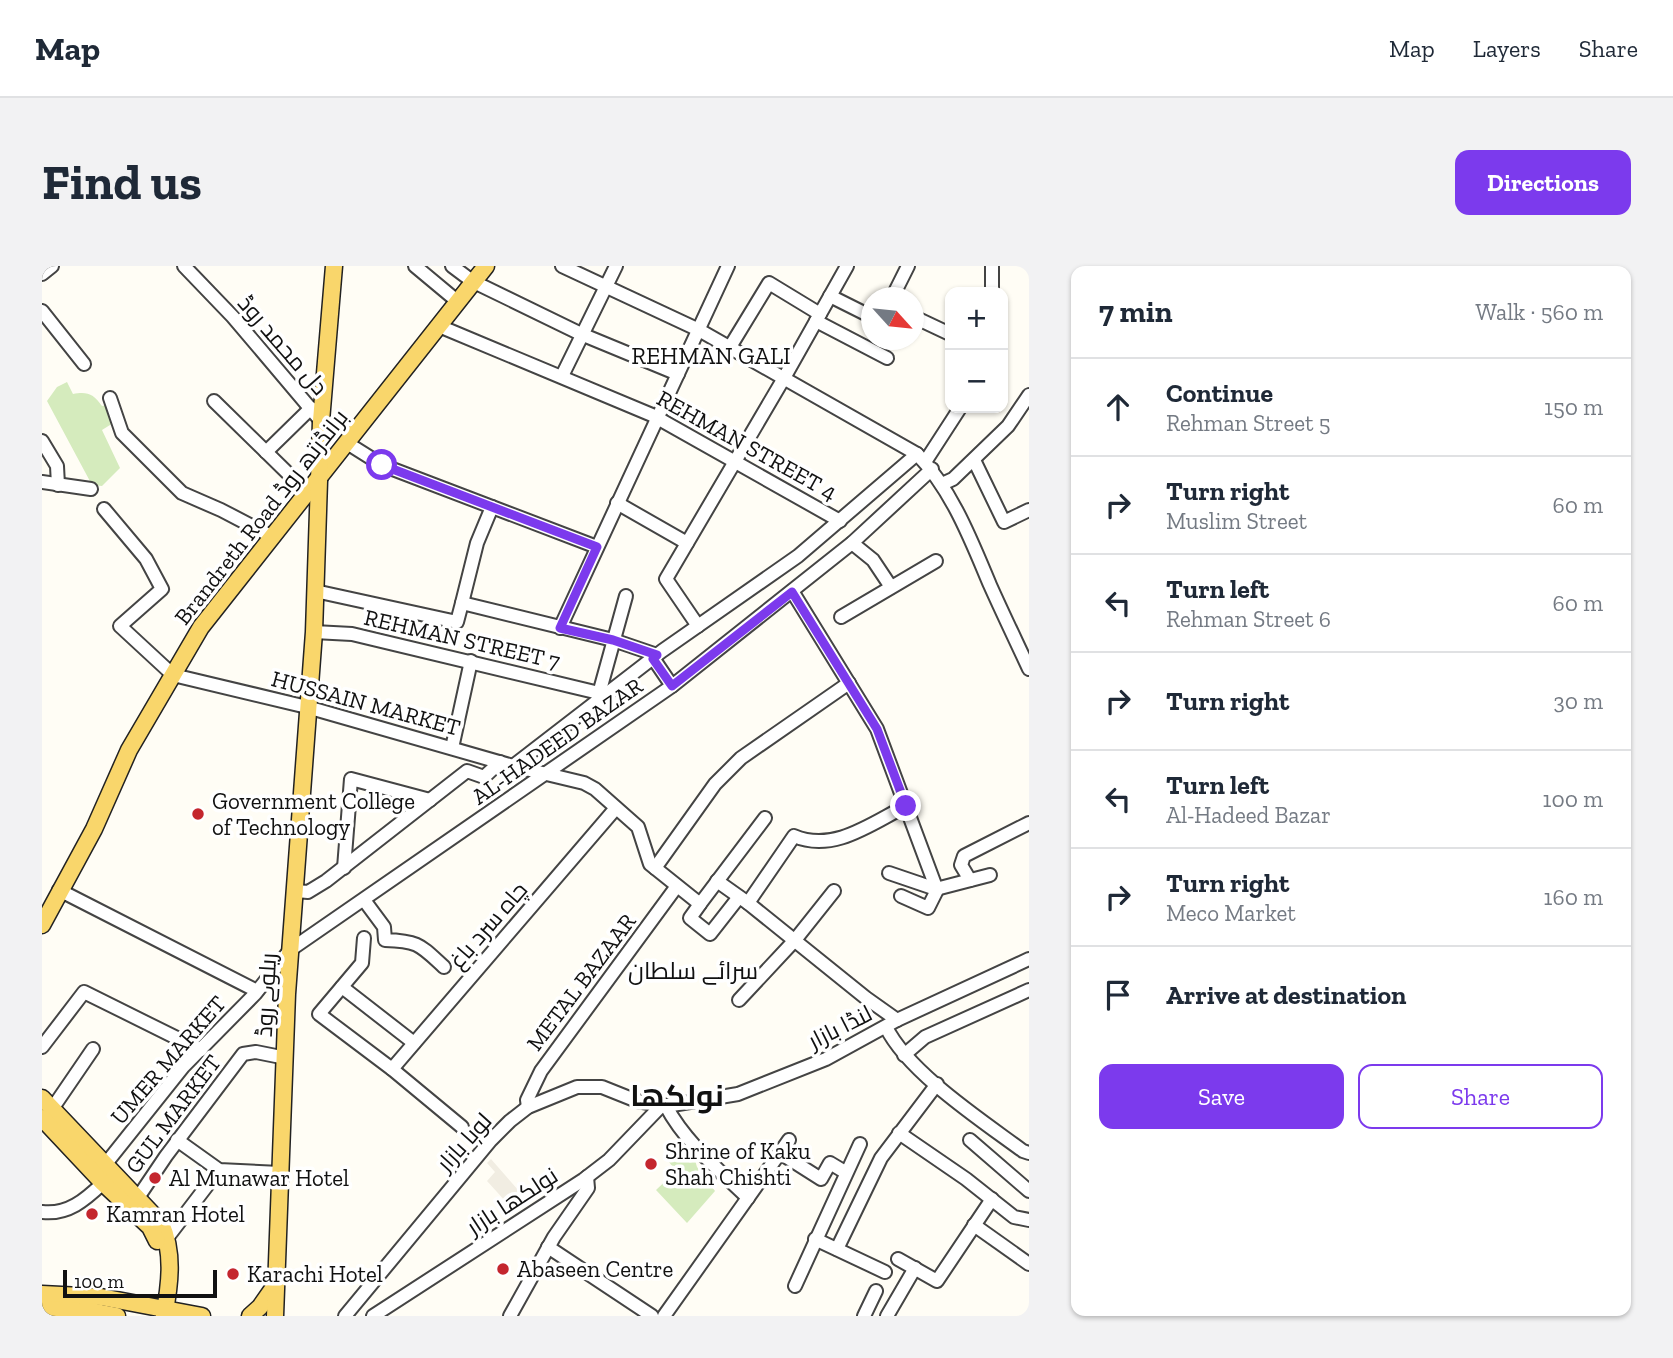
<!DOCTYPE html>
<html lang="en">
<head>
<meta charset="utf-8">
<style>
	:root { --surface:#fff; --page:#f2f2f3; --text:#1f2937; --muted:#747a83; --line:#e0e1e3; --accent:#7c3aed }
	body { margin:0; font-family:"Zilla Slab",Cairo,serif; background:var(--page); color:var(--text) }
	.controls { position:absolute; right:21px; top:21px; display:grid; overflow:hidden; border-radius:14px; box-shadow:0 2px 5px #0004 }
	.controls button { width:63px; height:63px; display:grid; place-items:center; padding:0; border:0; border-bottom:2px solid var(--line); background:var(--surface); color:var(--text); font:35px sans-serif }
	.compass { position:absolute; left:819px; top:21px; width:63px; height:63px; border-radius:50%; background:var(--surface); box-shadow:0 2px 5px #0004; rotate:117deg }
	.scale { position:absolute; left:21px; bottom:18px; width:154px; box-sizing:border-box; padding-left:7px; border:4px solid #111; border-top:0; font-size:19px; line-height:24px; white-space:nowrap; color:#111; -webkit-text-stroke:5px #fff; paint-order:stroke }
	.stop { position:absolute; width:21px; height:21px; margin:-16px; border:5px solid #7c3aed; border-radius:50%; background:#fff }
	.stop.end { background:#7c3aed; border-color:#fff; box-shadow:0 2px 7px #0008 }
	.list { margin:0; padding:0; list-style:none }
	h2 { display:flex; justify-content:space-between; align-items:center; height:91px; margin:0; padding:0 28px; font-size:30px }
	h2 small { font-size:23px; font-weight:400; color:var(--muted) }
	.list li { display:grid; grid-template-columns:46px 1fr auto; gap:21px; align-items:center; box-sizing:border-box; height:98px; padding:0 28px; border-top:2px solid var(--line) }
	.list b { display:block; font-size:26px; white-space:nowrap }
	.list p { margin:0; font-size:23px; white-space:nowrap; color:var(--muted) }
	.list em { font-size:23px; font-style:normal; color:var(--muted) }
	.actions { display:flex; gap:14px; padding:21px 28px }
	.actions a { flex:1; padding:16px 0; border:2px solid var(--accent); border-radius:14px; text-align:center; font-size:24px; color:var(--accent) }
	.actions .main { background:var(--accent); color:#fff }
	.icon { flex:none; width:38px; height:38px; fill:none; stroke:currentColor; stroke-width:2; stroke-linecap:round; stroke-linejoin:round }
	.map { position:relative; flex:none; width:987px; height:1050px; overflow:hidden; border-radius:14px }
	header { display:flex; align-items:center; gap:42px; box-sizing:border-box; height:98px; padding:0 35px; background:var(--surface); border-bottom:2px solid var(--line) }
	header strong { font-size:33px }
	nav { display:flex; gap:38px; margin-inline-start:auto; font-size:24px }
	.intro { display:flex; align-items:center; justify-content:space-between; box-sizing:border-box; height:168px; padding:0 42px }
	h1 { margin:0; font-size:49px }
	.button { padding:18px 32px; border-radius:14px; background:var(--accent); color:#fff; font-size:24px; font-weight:700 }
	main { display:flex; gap:42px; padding:0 42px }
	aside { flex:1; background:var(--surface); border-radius:14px; box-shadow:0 2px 5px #0004 }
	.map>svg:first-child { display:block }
</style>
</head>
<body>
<header>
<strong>Map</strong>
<nav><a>Map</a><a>Layers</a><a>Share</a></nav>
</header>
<div class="intro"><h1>Find us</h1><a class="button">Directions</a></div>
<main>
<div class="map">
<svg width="987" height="1050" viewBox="0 0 987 1050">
	<rect width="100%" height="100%" fill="#fffdf5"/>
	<g fill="#d5ebbd">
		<path d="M25,116L31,128C45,125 52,128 60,140L70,138L76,154L60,164L78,202L60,220L50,219L5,135L15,121Z"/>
		<path d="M641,875L650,884L655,901L673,925L645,957L614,924L634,905L624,892Z"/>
	</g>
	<path fill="#f1ede2" d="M449,893L477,925L465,937L445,915L453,906L445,897Z"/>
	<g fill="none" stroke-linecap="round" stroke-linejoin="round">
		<g stroke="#444" stroke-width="16">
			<g id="minor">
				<path d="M142,0L191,51L279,155"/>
				<path d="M373,0L415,35"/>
				<path d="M410,0L430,15L539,68L636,108"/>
				<path d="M520,0L657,64L875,188C910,224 929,274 948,319C961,348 974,375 987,403"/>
				<path d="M0,8L10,0"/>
				<path d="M950,26V0"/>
				<path d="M788,30L830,51"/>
				<path d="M850,32L866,0"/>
				<path d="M0,45L42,98"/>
				<path d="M872,51L908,68"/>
				<path d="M774,55L845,92"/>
				<path d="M397,60L610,149L798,255"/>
				<path d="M688,81L727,17L778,48"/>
				<path d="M520,110L574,0"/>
				<path d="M68,132L80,167L140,227L179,244L229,270"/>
				<path d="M172,135L265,226"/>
				<path d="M0,175L15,200L16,219"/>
				<path d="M305,177L340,199L555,281"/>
				<path d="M224,186L269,142"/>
				<path d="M932,194L962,256L987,244"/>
				<path d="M883,196L918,142"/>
				<path d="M0,216L49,223"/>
				<path d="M900,218L911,213L966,160L987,129"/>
				<path d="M575,237L645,277"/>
				<path d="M62,243L104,293L120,323L78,360L131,409L265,441L471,500L542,517L553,523L596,561L608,598L658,638L648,652L668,668L697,631"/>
				<path d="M810,277L831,294L849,321"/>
				<path d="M273,325L415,356L420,337L571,374L615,389"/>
				<path d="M750,325L835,463L895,624L886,642L859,630"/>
				<path d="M420,337L435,277L450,241"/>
				<path d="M799,351L894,295"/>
				<path d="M656,360L624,313L742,112L805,0"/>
				<path d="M518,362L686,0"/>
				<path d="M272,366L310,368L335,374L557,427"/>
				<path d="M611,392L630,420"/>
				<path d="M555,435L584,330"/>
				<path d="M410,482L429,395"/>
				<path d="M471,500L620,385L756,290L875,188"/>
				<path d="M302,602L309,513L388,534"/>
				<path d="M613,602L673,518L699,492L807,417"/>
				<path d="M847,607L894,623L948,609"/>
				<path d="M928,614L919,599L922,590L987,557"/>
				<path d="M675,615L706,637L752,570C792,587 830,557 864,540"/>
				<path d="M17,624L215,725"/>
				<path d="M254,625L266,626L284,615L425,505L442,511L458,496"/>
				<path d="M322,634L342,661L343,674C377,675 378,679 402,701"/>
				<path d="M706,637L824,732L855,754"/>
				<path d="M658,638L723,552"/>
				<path d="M322,672L320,697L277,748L350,803L420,861"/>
				<path d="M300,721L372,777"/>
				<path d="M697,734L753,674L792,625"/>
				<path d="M844,761C866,806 939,854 981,885L987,887"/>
				<path d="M0,781L42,726L159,784"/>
				<path d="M862,789L883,771L987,724"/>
				<path d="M350,803L574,542"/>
				<path d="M624,840C643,876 677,904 706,932"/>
				<path d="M486,841L485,834L499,805L635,620"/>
				<path d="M10,843L51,783"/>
				<path d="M857,867L924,913L972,951L987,954"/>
				<path d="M135,874L177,904L238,907"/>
				<path d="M928,874L987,925"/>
				<path d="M738,887L779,913L788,897L803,906"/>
				<path d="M62,900L141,801L213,728L248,684L630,420L810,277L890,203"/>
				<path d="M95,933L124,890L201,788L214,786L244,792"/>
				<path d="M0,946C26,949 43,934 61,917"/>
				<path d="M932,959L987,998"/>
				<path d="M125,972L177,904"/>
				<path d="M773,973L843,1006"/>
				<path d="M506,981L610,1050"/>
				<path d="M795,983L839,892L895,818"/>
				<path d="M856,993L895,1015L950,933"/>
				<path d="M753,1020L818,878"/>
				<path d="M303,1050L449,874L468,855L486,841L535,821H560L595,835L624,840L696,828L784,793L855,754L987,693"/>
				<path d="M331,1050L541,914L567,894L619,840"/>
				<path d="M468,1050L512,971L546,922L545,911"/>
				<path d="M622,1050L747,874"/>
				<path d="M822,1050L834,1025"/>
				<path d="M845,1050L873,1002"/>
			</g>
		</g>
		<g stroke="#222" stroke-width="19">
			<g id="major">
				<path d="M0,659L52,563L87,484L159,361L444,0"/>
				<path d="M0,832L119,957C132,987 128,1018 122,1050"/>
				<path d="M0,852L61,917L108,961L115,975"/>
				<path d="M0,1028L59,1031L160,1050"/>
				<path d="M0,1043L54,1046L75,1050"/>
				<path d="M208,1050L218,1041L232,1021"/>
				<path d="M233,1050L245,728L272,366L279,155L292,0"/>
			</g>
		</g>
		<use href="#minor" stroke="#fff" stroke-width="12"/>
		<use href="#major" stroke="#f9d66b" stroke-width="16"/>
	</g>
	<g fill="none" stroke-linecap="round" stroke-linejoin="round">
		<path stroke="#7c3aed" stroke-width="9" d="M340,199L555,281L518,362L571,374L615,389L611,393L630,420L750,326L835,463L864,540"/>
	</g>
	<g fill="#c4262e" stroke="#fff" stroke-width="2.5">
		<circle cx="156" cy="548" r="7"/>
		<circle cx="609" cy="898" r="7"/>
		<circle cx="113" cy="912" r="7"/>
		<circle cx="50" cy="948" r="7"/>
		<circle cx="461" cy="1003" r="7"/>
		<circle cx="191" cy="1008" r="7"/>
	</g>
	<g text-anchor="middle" stroke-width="7" stroke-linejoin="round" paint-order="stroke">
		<g font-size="23" fill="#111" stroke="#fff">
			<text transform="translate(241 79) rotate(49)" y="8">دل محمد روڈ</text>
			<text transform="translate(705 179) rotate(29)" y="8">REHMAN STREET 4</text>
			<text transform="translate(219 251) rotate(-52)" y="8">Brandreth Road برانڈرتھ روڈ</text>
			<text transform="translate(420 373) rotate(13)" y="8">REHMAN STREET 7</text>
			<text transform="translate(324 437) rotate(15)" y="8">HUSSAIN MARKET</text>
			<text transform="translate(515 475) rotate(-35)" y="8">AL-HADEED BAZAR</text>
			<text transform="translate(446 659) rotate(-49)" y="8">چاہ سرد باغ</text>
			<text transform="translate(539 716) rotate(-53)" y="8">METAL BAZAAR</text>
			<text transform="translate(224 729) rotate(-87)" y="8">ریلوے روڈ</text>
			<text transform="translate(798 761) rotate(-27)" y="8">لنڈا بازار</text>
			<text transform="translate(126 794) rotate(-49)" y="8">UMER MARKET</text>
			<text transform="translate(131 848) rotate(-53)" y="8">GUL MARKET</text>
			<text transform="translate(422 876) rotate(-48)" y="8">لوہا بازار</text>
			<text transform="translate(470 935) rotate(-33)" y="8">نولکھا بازار</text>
		</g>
		<g font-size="23" fill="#111" stroke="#fff" text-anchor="start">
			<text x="170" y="543">Government College<tspan x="170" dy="26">of Technology</tspan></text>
			<text x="623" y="893">Shrine of Kaku<tspan x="623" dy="26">Shah Chishti</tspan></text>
			<text x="127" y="920">Al Munawar Hotel</text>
			<text x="64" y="956">Kamran Hotel</text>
			<text x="475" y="1011">Abaseen Centre</text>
			<text x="205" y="1016">Karachi Hotel</text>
		</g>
		<g font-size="24" fill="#111" stroke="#fff">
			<text x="669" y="98">REHMAN GALI</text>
			<text x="651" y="713">سرائے سلطان</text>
		</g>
		<g font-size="30" font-weight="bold" fill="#111" stroke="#fff">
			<text x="635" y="840">نولکھا</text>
		</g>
	</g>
</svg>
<div class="controls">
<button>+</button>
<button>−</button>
</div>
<svg class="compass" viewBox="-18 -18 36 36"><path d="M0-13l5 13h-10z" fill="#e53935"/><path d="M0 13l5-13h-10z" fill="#747a83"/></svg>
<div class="scale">100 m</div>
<div class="stop" style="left:340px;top:199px"></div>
<div class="stop end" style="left:864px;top:540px"></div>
</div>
<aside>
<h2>7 min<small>Walk · 560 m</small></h2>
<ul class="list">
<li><svg class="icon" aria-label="ahead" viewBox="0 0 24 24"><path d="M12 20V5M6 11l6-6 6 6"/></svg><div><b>Continue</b><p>Rehman Street 5</p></div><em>150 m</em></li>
<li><svg class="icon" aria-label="right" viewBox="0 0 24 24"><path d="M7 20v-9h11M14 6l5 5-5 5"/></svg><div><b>Turn right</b><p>Muslim Street</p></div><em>60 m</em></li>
<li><svg class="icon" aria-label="left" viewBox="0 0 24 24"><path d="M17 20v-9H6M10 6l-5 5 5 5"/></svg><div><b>Turn left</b><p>Rehman Street 6</p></div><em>60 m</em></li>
<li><svg class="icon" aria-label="right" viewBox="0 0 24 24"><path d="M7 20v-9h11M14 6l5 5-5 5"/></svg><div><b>Turn right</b></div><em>30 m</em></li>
<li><svg class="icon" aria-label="left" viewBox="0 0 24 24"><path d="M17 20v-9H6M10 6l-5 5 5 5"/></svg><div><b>Turn left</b><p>Al-Hadeed Bazar</p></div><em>100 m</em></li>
<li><svg class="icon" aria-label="right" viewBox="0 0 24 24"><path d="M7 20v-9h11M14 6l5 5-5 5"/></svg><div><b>Turn right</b><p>Meco Market</p></div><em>160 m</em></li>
<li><svg class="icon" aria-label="arrive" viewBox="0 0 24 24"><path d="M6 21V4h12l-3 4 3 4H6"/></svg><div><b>Arrive at destination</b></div></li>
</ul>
<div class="actions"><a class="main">Save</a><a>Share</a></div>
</aside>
</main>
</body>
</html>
